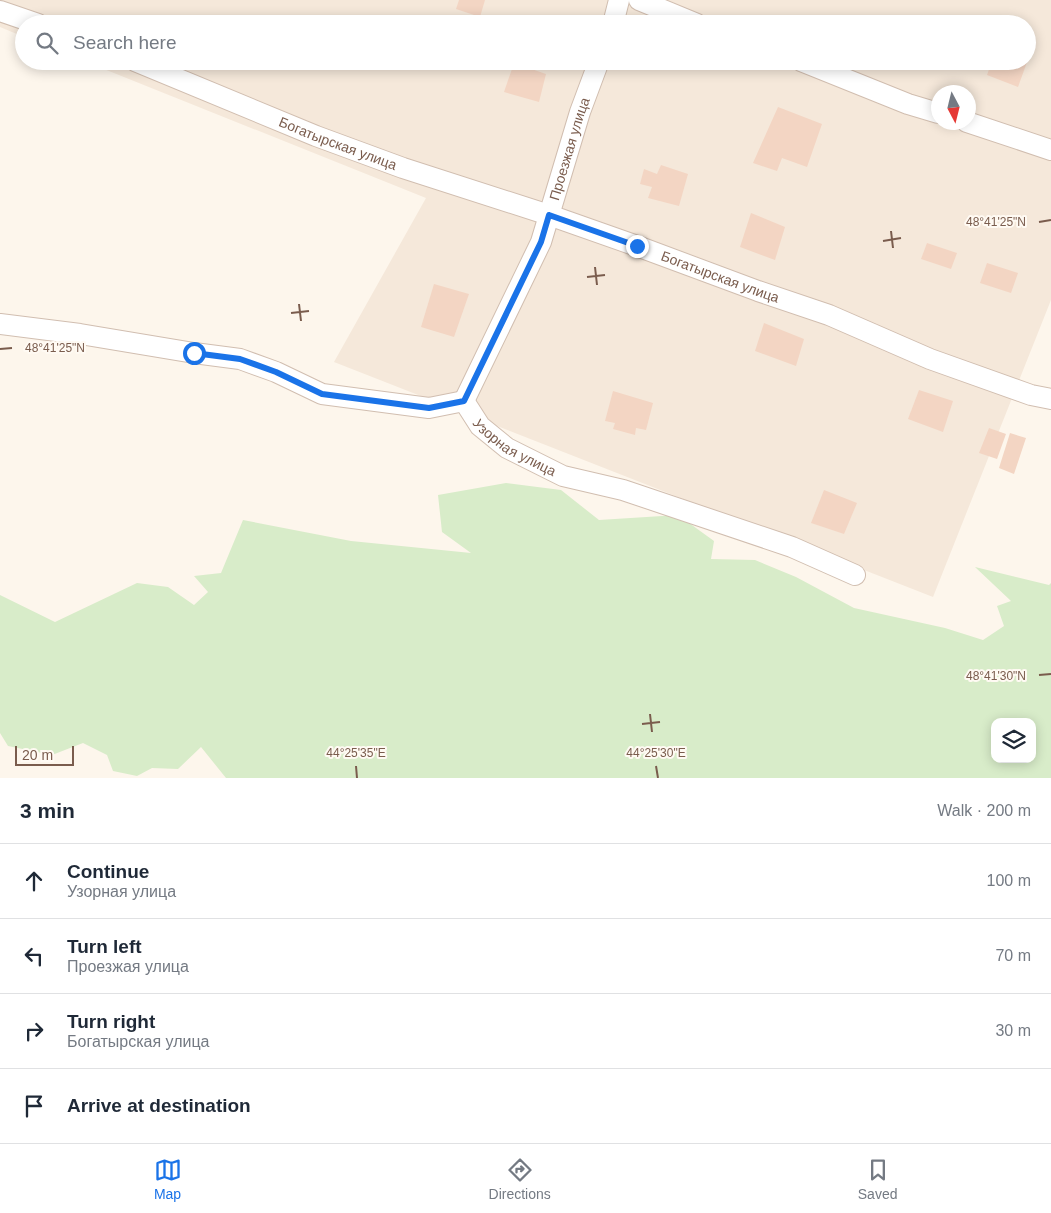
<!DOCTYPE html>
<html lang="en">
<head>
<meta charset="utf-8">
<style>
	:root { --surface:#fff; --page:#f6f6f7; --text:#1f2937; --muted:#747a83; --line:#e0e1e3; --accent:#1a73e8 }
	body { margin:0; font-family:Arial,sans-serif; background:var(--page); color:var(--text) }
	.controls { position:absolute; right:15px; bottom:15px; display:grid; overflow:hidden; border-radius:10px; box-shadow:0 2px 12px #0003 }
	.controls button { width:45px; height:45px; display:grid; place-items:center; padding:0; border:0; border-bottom:1px solid var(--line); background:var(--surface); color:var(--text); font:25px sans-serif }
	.compass { position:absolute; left:931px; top:85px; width:45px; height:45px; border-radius:50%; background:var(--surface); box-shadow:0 2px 12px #0003; rotate:173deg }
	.scale { position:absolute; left:15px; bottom:12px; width:59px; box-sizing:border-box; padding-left:5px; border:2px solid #7a5c4d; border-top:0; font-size:14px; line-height:18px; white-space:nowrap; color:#7a5c4d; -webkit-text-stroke:4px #fffaf3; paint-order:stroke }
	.stop { position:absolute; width:15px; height:15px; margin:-11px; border:4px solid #1a73e8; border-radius:50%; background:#fff }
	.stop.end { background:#1a73e8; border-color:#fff; box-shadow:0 1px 5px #0008 }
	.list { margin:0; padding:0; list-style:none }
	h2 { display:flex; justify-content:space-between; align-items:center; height:65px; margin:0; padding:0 20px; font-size:21px }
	h2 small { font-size:16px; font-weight:400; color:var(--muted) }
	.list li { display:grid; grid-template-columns:32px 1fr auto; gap:15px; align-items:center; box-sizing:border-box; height:75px; padding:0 20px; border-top:1px solid var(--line) }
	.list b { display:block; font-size:19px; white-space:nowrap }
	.list p { margin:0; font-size:16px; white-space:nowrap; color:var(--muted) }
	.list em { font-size:16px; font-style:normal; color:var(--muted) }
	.icon { flex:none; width:28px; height:28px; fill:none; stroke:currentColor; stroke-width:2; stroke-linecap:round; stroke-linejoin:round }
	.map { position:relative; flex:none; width:1051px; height:778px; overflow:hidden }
	.search { position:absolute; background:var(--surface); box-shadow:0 2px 12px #0003; left:15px; right:15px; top:15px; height:55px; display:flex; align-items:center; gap:12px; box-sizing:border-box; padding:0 18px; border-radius:28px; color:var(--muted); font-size:19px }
	.sheet { height:365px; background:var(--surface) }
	nav { display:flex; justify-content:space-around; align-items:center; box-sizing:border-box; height:70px; border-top:1px solid var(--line); background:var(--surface); font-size:14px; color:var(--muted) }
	nav a { display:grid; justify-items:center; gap:2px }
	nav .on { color:var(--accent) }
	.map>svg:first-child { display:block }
</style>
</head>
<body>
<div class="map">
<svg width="1051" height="778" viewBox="0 0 1051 778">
	<rect width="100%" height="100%" fill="#fdf6ec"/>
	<path fill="#f5e8da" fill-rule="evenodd" d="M0,0H1051V300L933,597L334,362L426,198L84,61H1027V24H24V37L0,27ZM938,92H968V122H938Z"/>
	<path fill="#d8ecc9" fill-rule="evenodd" d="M506,483L561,490L599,520L678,515L714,541L711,559L755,560L796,577L854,608L945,628L983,640L1004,626L997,606L1011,601L975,567L1049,585L1051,583V778H226L201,747L178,769L152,768L137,776L113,771L107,755L83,743L52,755L8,746L0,733V595L55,622L137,583L168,587L194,605L208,592L194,576L221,573L243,520L351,541L471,553L442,532L438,495ZM995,722H1032V759H995Z"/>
	<g fill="#f3d5c3">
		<path d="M459,0H485L480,17L456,9Z"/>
		<path d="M533,16L557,23V24H531Z"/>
		<path d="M1027,49L1031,51L1018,87L987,75L992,61H1027Z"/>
		<path d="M893,61H908L907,66Z"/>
		<path d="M514,63L546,74L539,102L504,92Z"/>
		<path d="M778,107L822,124L807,167L782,158L777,171L753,163Z"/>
		<path d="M661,165L688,174L679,206L648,198L652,187L640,184L644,169L657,174Z"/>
		<path d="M751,213L785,227L775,260L740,247Z"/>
		<path d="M927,243L957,253L951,269L921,259Z"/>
		<path d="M987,263L1018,273L1011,293L980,283Z"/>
		<path d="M434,284L469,294L454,337L421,327Z"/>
		<path d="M764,323L804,339L796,366L755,351Z"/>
		<path d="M919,390L953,401L943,432L908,419Z"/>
		<path d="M613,391L653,403L646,430L636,428L635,435L613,429L615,423L605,421Z"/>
		<path d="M989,428L1006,434L997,459L979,453Z"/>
		<path d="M1010,433L1026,438L1014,474L999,468Z"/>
		<path d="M824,490L857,503L844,534L811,523Z"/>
	</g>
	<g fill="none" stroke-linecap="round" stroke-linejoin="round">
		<g stroke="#d1beb0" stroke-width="22">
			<g id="minor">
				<path d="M639,0L697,24"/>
				<path d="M0,11L38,24"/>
				<path d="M613,24L619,0"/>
				<path id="s1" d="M135,61L316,136L403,168L549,215L637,246L758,291L829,315L930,359L1031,395L1051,399"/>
				<path d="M801,61L908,104L938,113"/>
				<path d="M967,122L1051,150"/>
				<path id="s2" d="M0,324L80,334L194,353L240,359L276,372L322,394L429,408L464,401L480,426L507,448L563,476L623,490L792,547L855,575"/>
				<path id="s3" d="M464,401L541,242L580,112L599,61"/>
			</g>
		</g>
		<use href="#minor" stroke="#fff" stroke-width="20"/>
	</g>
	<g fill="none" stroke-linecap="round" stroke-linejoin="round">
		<path stroke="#1a73e8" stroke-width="6" d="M194,353L240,359L276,372L322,394L429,408L464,401L541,242L549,215L637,246"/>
	</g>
	<path fill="none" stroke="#7a5c4d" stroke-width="2" d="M1039,222L1051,220M891,231L893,248M883,241L901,238M595,267L597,285M587,277L605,275M299,304L301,321M291,313L309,311M0,349L12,348M1039,675L1051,674M650,714L652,732M642,724L660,722M356,766L357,778M656,766L658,778"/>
	<g text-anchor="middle" stroke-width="4" stroke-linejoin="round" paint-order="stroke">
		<g font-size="14" fill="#7a5c4d" stroke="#fffaf3">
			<text dy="5" stroke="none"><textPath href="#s1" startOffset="219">Богатырская улица</textPath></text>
			<text dy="5" stroke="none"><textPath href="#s3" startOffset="274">Проезжая улица</textPath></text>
			<text dy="5" stroke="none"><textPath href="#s1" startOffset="624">Богатырская улица</textPath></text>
			<text dy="5" stroke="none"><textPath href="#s2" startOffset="546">Узорная улица</textPath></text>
		</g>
	</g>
	<g font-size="12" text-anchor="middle" fill="#7a5c4d" stroke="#fffaf3" stroke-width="4" stroke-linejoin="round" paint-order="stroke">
		<text x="996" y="226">48°41'25"N</text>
		<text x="55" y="352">48°41'25"N</text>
		<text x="996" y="680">48°41'30"N</text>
		<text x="356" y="757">44°25'35"E</text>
		<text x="656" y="757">44°25'30"E</text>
	</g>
</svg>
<div class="controls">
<button><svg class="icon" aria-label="layers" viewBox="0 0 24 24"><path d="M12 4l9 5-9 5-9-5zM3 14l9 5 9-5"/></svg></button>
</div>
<svg class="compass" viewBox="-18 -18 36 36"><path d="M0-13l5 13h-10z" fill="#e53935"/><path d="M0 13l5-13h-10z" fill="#747a83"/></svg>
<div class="scale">20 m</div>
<div class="stop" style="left:194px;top:353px"></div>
<div class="stop end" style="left:637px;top:246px"></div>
<div class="search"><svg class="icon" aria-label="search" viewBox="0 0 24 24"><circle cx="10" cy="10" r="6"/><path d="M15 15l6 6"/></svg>Search here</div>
</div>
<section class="sheet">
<h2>3 min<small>Walk · 200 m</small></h2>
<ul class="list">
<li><svg class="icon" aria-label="ahead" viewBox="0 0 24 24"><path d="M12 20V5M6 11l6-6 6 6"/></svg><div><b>Continue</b><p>Узорная улица</p></div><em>100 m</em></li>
<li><svg class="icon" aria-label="left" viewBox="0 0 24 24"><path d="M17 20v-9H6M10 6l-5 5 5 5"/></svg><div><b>Turn left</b><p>Проезжая улица</p></div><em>70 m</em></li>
<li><svg class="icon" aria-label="right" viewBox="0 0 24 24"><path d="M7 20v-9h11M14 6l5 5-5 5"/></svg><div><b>Turn right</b><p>Богатырская улица</p></div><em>30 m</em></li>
<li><svg class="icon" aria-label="arrive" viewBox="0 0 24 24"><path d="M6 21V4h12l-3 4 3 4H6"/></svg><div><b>Arrive at destination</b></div></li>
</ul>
</section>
<nav>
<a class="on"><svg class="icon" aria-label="map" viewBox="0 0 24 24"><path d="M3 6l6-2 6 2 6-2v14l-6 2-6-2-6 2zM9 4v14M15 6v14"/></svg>Map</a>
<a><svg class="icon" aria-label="directions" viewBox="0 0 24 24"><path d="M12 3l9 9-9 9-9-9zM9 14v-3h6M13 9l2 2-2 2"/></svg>Directions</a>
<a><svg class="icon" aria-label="saved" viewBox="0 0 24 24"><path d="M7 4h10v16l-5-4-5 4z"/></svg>Saved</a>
</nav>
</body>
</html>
